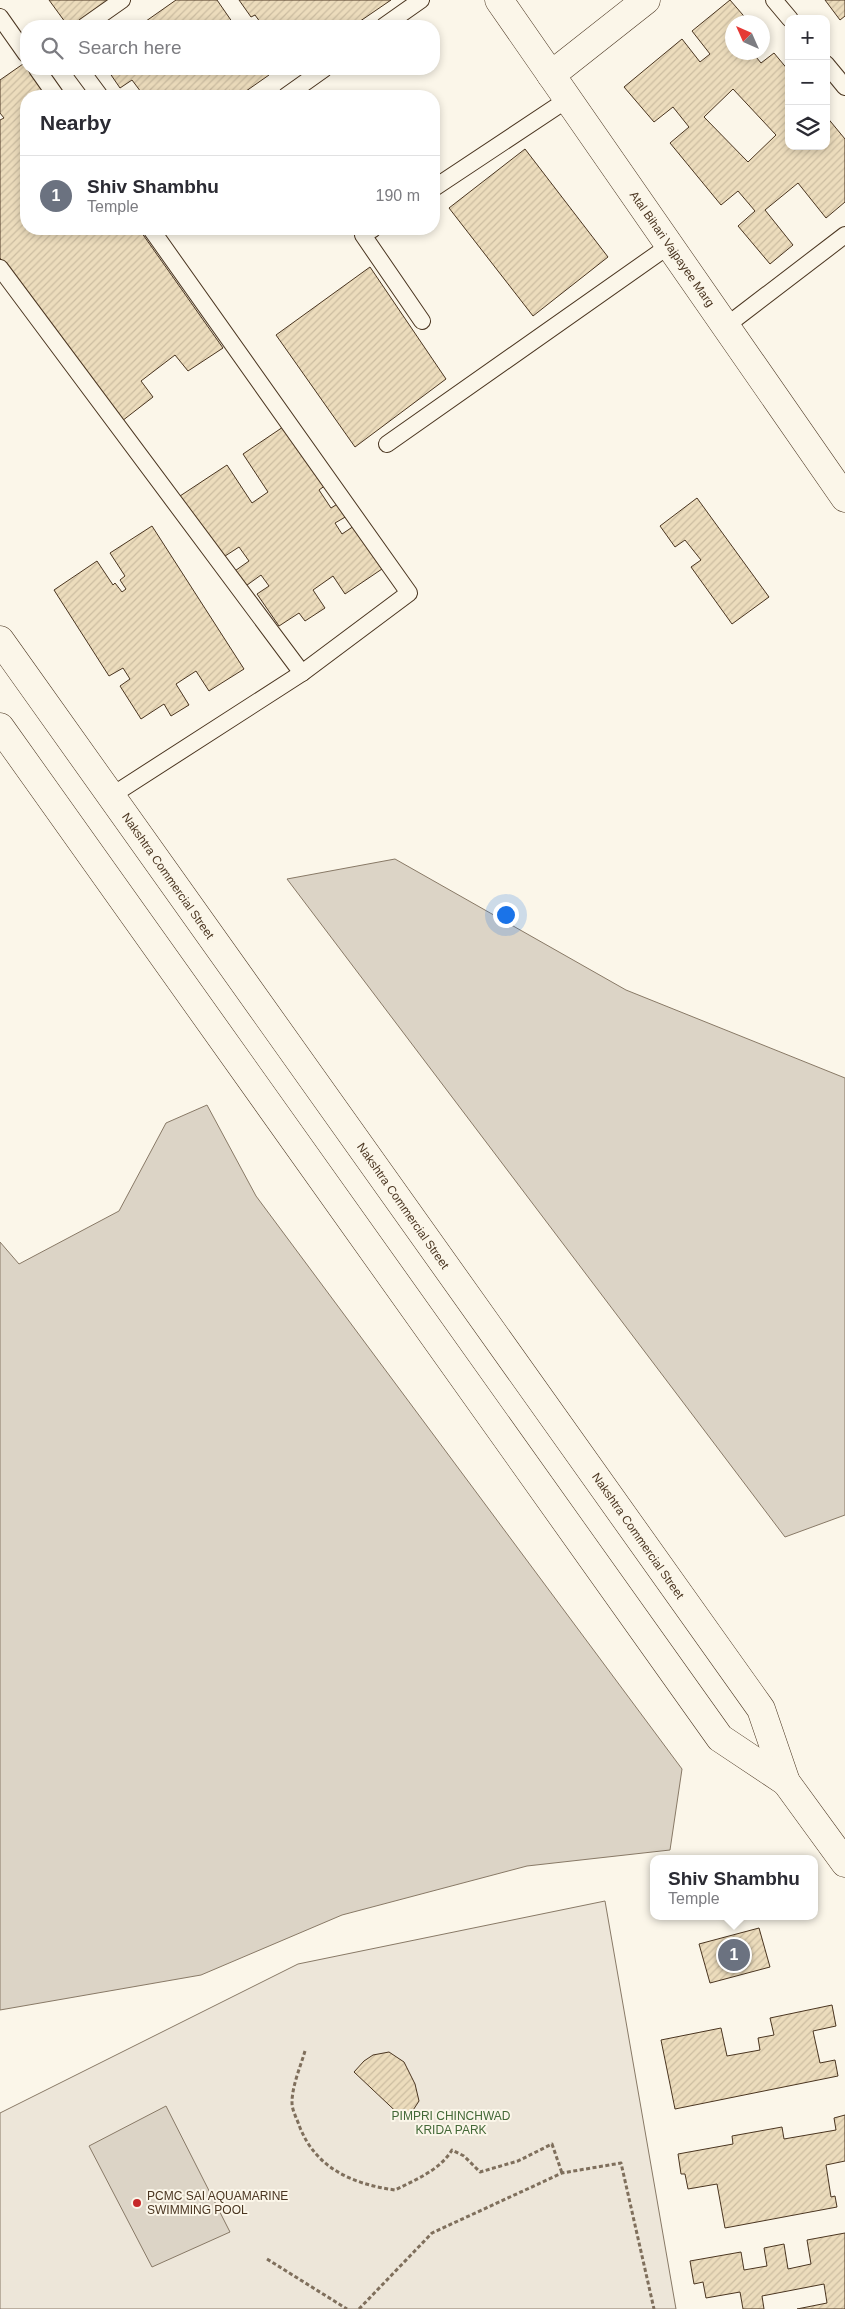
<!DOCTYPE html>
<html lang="en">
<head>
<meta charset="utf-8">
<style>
	:root { --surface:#fff; --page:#f2f2f3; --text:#2b2b33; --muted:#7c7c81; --line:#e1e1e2; --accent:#c62828 }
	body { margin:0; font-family:Helvetica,sans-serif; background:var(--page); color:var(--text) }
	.controls { position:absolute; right:15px; top:15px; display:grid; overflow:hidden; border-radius:10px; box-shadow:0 2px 8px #0003 }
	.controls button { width:45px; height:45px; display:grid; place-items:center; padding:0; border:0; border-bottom:1px solid var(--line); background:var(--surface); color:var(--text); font:25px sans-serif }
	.compass { position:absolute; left:725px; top:15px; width:45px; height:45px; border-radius:50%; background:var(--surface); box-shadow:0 2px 8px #0003; rotate:315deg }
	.you { position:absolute; left:505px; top:914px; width:18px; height:18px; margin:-12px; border:4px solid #fff; border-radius:50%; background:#1a73e8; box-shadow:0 0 0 8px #1a73e833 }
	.badge { display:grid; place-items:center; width:32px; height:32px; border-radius:50%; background:var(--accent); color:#fff; font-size:16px; font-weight:700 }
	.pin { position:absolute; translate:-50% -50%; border:2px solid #fff; box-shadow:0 1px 5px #0006 }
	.popup { position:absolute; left:650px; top:1855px; width:168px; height:65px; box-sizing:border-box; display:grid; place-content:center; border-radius:10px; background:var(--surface); filter:drop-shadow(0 1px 4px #0005); font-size:16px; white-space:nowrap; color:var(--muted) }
	.popup b { font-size:19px; color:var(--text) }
	.popup::after { content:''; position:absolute; left:50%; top:100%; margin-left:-10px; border:10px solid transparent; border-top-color:var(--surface) }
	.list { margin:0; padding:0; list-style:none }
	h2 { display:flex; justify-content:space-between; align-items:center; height:65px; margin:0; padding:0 20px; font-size:21px }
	h2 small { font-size:16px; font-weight:400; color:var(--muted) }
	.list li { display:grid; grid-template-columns:32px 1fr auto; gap:15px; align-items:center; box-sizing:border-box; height:80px; padding:0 20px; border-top:1px solid var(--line) }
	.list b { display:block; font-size:19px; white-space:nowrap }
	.list p { margin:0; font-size:16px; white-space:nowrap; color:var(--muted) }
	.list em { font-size:16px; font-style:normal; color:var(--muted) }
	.icon { flex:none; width:28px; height:28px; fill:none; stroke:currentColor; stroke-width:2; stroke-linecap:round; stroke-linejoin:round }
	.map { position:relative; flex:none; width:845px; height:2309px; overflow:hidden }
	.search { position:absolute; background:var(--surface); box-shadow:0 2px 8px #0003; left:20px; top:20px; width:420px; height:55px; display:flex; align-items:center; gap:12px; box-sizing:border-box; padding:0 18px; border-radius:20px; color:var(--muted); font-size:19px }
	.panel { position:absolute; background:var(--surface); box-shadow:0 2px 8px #0003; left:20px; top:90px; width:420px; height:145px; border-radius:20px }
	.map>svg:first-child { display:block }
</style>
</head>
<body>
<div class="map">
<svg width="845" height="2309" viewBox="0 0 845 2309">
	<defs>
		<pattern id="building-hatch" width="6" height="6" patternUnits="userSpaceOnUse" patternTransform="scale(1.25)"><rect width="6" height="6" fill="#ecdcbc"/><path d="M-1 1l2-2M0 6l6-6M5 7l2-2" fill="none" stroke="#ccbda1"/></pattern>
	</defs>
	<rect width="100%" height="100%" fill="#fbf6e9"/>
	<path fill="#ede6d9" stroke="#887966" d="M605,1901L676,2309H0V2113L298,1964Z"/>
	<g fill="#dcd4c6" stroke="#887966">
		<path d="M395,859L626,990L845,1078V1515L785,1537L287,879Z"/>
		<path d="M207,1105L256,1196L682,1769L670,1850L527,1866L342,1915L201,1975L0,2010V1242L19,1264L119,1211L166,1123Z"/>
		<path d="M166,2106L230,2232L152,2267L89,2146Z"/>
	</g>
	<g fill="url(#building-hatch)" stroke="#4a3520" fill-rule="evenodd">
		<path d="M49,0H108L109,1L75,26H68Z"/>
		<path d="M176,0H217L235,26H139Z"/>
		<path d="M239,0H391L353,26H263L255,15L251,17Z"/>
		<path d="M730,0L749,22H732V52H752L761,63L774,53L789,71V146H826V116L845,139V202L826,218L798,183L765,210L793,245L770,264L738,226L755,211L738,191L721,205L670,143L689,127L673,107L654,122L624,87L682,39L700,62L710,54L692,31ZM733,89L776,135L748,162L704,117Z"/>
		<path d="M825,0H845V16L840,20Z"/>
		<path d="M23,64L48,96H26V229H139L223,348L188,371L175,355L141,381L153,397L122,421L0,258V120L4,118L0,113V80Z"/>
		<path d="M107,69H264L269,75L239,96H235L230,90L224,95L225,96H144L132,80L120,88Z"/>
		<path d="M525,149L608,257L533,316L449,208Z"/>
		<path d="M370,267L446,379L355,447L276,335Z"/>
		<path d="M286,425L326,485L319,490L331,508L339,503L347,516L335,523L342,534L354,526L382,569L345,594L333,576L313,590L325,608L305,621L299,613L279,626L257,594L269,586L261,575L243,588L232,573L249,561L239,547L222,558L180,496L227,465L252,503L268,492L243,454Z"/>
		<path d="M697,498L769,597L732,624L691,567L701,560L685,540L675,547L660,526Z"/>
		<path d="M152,526L244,669L209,691L196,671L176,684L189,705L171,716L164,704L141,719L120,686L130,679L123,668L109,676L54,590L97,561L113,585L115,583L122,592L126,589L120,580L125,576L110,553Z"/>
		<path d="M759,1928L770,1967L710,1983L699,1944Z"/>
		<path d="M832,2005L836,2026L813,2031L820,2063L835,2060L838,2076L675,2109L661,2040L721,2028L727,2056L760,2050L758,2038L774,2035L770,2018Z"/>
		<path d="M389,2052L404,2062L415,2084L419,2101L406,2121L354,2072L364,2061L373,2055Z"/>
		<path d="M845,2115V2161L826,2165L831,2197L835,2196L837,2207L725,2228L717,2184L688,2189L685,2174H681L678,2154L733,2144L732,2136L782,2127L784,2139L836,2130L834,2118Z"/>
		<path d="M845,2233V2309H797L827,2303L824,2284L762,2296L764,2309H743L740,2292L706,2298L703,2282L694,2284L690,2261L741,2252L744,2270L767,2266L764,2248L784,2244L788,2269L811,2264L807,2240Z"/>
	</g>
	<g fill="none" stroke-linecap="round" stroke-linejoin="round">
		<g stroke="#4a3520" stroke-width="18">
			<g id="lane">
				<path d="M774,0L790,19"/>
				<path d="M0,17L26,54"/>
				<path d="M85,26L122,0"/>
				<path d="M384,26L421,0"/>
				<path d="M826,64L845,87"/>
				<path d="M37,69L56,96"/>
				<path d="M80,69L100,96"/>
				<path d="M286,96L324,69"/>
				<path d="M434,188L568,99"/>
				<path d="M151,229L409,593L302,673"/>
				<path d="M373,229L363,235L422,321"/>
				<path d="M0,268L302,673L111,796"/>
				<path d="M726,326L845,235"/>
				<path d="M387,444L670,245"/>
			</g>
		</g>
		<g stroke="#4a3520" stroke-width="29">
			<path id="street" d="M551,75L646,0"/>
		</g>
		<g stroke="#4a3520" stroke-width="29">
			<g id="secondary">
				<path d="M499,0L845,498"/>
				<path d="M0,640L761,1709L786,1782L845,1863"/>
				<path d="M0,727L720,1738L786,1782"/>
			</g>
		</g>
		<g stroke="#7f6f5c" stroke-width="3" stroke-dasharray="4 2.5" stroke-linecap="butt">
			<path d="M305,2051C300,2068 292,2086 292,2103C292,2110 297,2119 299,2125C315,2168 352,2184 395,2190C415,2180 440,2170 452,2150L464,2156L480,2172L518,2161L552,2144L562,2173"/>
			<path d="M267,2259L347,2309"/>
			<path d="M359,2309L432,2233L562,2173L621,2163L654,2309"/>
		</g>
		<use href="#lane" stroke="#fbf6e9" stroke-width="16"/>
		<use href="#street" stroke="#fbf6e9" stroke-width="28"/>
		<use href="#secondary" stroke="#fbf6e9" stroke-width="28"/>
	</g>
	<circle fill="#c62828" stroke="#fbf6e9" stroke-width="2" cx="137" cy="2203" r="5"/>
	<g text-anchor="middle" stroke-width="4" stroke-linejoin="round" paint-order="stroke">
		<g font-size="12" fill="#4a3520" stroke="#fbf6e9">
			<text transform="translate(672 249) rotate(55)" y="4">Atal Bihari Vajpayee Marg</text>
			<text transform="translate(168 876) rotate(55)" y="4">Nakshtra Commercial Street</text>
			<text transform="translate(403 1206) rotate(55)" y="4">Nakshtra Commercial Street</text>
			<text transform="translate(638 1536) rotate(55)" y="4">Nakshtra Commercial Street</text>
		</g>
		<g font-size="12" fill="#436837" stroke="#fbf6e9">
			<text x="451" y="2120">PIMPRI CHINCHWAD<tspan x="451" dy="14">KRIDA PARK</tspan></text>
		</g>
		<g font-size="12" fill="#4a3520" stroke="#fbf6e9" text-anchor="start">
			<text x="147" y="2200">PCMC SAI AQUAMARINE<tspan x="147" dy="14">SWIMMING POOL</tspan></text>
		</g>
	</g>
</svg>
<div class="controls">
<button>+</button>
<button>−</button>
<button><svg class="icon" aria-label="layers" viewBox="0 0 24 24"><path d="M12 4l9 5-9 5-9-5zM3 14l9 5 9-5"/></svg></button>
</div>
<svg class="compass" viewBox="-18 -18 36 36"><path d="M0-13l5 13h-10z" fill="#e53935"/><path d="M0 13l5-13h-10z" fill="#7c7c81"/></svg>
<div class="you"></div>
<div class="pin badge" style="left:734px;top:1955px;background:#6b7280">1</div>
<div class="popup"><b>Shiv Shambhu</b>Temple</div>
<div class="search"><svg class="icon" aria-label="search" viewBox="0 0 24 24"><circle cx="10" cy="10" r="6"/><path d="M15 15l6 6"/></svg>Search here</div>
<section class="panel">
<h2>Nearby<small></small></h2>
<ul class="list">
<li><span class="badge" style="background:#6b7280">1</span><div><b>Shiv Shambhu</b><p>Temple</p></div><em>190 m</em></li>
</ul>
</section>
</div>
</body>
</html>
